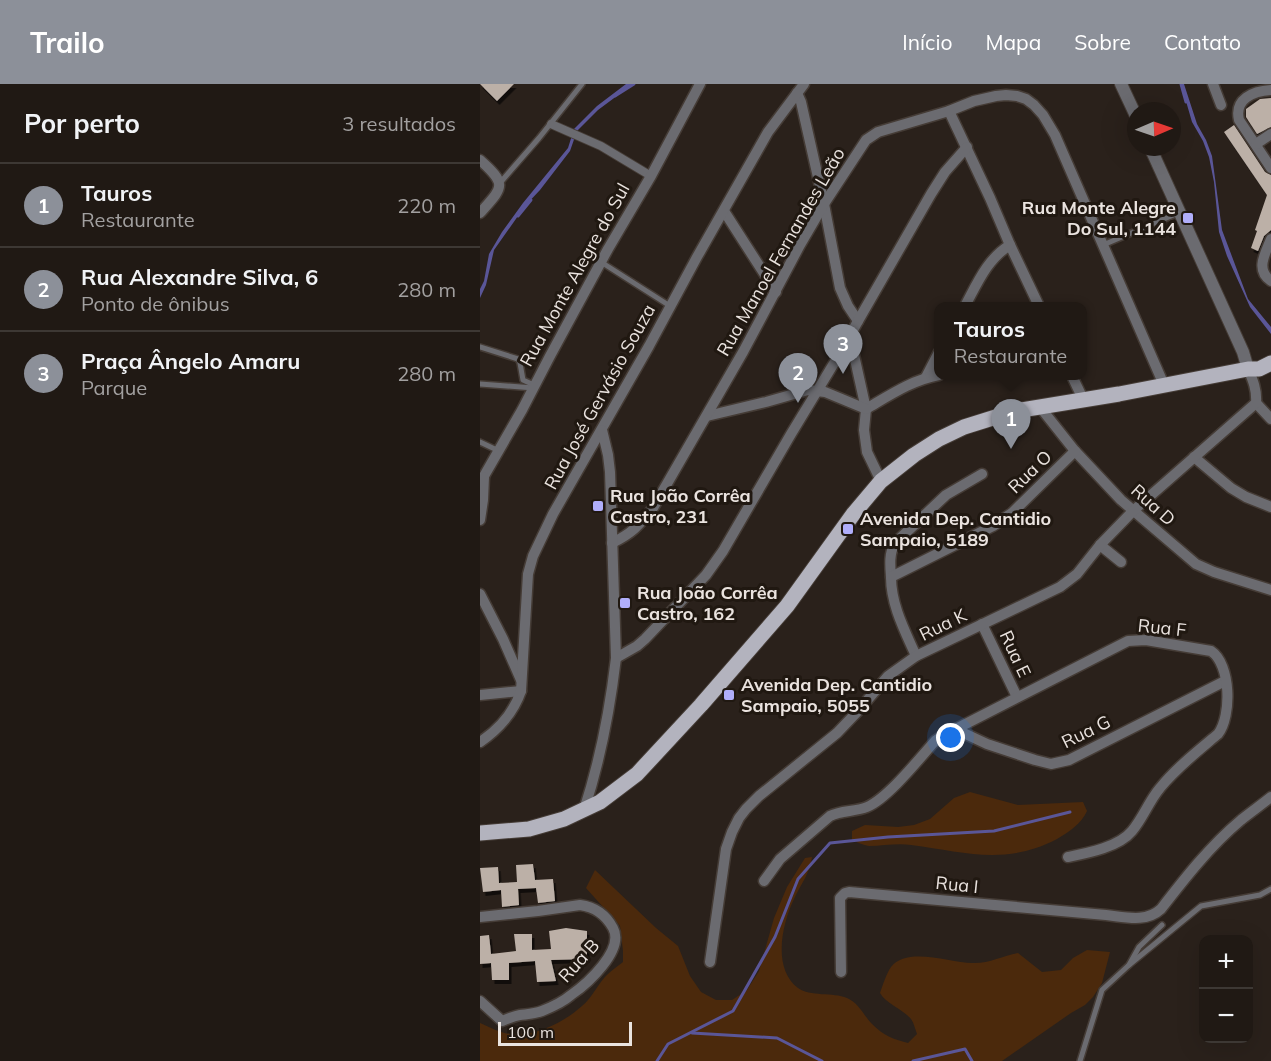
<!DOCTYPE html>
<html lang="pt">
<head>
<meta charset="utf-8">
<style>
	:root { --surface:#201914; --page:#2d2622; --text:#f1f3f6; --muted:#a2a0a0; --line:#3d3834; --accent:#8c9099 }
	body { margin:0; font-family:Mulish,sans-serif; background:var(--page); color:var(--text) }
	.controls { position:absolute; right:18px; bottom:18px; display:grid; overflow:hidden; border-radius:12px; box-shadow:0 6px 24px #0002 }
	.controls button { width:54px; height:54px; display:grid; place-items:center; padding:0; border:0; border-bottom:2px solid var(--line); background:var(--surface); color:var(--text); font:30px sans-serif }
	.compass { position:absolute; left:647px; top:18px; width:54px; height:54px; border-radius:50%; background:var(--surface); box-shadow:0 6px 24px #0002; rotate:88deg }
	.scale { position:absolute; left:18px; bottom:15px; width:134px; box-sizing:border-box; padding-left:6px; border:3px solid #eae3df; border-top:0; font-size:16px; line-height:21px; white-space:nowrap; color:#eae3df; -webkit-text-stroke:4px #201811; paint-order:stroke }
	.you { position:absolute; left:471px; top:654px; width:21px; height:21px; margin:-15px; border:4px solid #fff; border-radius:50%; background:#1a73e8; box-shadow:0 0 0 9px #1a73e833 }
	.badge { display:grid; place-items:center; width:39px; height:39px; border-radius:50%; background:var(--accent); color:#fff; font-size:20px; font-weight:700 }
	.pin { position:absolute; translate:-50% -50px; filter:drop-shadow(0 2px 3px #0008) }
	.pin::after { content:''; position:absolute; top:32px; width:21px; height:18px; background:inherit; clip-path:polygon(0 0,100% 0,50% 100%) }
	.popup { position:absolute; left:454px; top:218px; width:153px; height:78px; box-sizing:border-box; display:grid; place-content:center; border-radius:12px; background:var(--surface); filter:drop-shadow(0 2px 4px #0005); font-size:20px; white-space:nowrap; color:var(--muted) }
	.popup b { font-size:22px; color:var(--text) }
	.popup::after { content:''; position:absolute; left:50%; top:100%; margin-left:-12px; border:12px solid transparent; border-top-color:var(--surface) }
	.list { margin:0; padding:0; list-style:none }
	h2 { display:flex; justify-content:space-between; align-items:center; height:78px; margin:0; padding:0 24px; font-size:26px }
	h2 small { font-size:20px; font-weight:400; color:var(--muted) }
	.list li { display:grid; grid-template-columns:39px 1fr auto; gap:18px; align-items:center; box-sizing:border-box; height:84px; padding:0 24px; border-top:2px solid var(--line) }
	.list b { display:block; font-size:22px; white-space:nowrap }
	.list p { margin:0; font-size:20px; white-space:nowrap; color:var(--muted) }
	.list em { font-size:20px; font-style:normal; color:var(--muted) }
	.map { position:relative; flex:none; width:791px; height:977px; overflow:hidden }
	header { display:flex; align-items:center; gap:36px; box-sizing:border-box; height:84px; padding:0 30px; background:var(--accent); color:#fff }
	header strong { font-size:28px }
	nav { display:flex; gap:33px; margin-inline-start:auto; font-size:21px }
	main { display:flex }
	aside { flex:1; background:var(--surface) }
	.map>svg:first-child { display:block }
</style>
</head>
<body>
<header>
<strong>Trailo</strong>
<nav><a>Início</a><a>Mapa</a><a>Sobre</a><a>Contato</a></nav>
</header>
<main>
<aside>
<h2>Por perto<small>3 resultados</small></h2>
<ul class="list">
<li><span class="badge">1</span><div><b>Tauros</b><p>Restaurante</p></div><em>220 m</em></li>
<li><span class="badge">2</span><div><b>Rua Alexandre Silva, 6</b><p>Ponto de ônibus</p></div><em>280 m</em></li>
<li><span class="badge">3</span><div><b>Praça Ângelo Amaru</b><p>Parque</p></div><em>280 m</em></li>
</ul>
</aside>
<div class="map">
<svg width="791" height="977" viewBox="0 0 791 977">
	<defs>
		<filter id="shadow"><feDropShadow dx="2.5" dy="4" stdDeviation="0" flood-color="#0009"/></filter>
	</defs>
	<rect width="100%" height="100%" fill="#2a211b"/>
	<g fill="#4b290c">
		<path d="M490,708L538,721L603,718L607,727C601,740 589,748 577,755C525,782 485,768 431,761C417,759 403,762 389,762C383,761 377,758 372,756V747L385,741L418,743L434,741L450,735L474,714Z"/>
		<path d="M332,773C330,789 321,800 314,815C302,840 292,884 318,904C330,913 353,908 367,914C379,919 384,932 392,940C404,952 413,955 428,959L437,950C435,945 434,939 431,935C423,925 406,920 400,909C403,901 406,890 411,883C427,862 471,879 492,879C508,880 522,872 538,869L562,888L581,886L593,874L607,866L630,868L622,899L613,913L605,921L591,929L522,977H0V939C9,943 21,949 30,950C56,953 84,938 102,922C113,913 118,899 128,890C132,886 138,882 143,878V867L140,842L106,804L115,786L176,844L198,862L210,892L221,908L236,916H252L267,906L279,887L294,834L307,803L325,774Z"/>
	</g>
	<g fill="#5a5698">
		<path d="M146,0H153L118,26L97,47L90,67L60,106L45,122L14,166L6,201L0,214V205L4,197L9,170L22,148L43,119L88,64L94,45L117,22Z"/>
		<path d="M701,0H704L717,40L726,56L732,72L742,146L768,215L791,243V250L770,223L747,172L739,148L734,98L729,73L723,57L712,38Z"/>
	</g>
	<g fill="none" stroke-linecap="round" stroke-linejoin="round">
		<g stroke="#5a5698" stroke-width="3">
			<path d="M701,0L706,18"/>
			<path d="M135,12L154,0"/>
			<path d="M38,132L51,116"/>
			<path d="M212,949L297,954L342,977"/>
			<path d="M177,977L188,960L253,927L295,853L318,795L350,759L408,753L514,747L590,728"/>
			<path d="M433,977L485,965L492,977"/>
		</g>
	</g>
	<g fill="#bcb0a7" filter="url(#shadow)">
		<path d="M0,0H34L17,17Z"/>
		<path d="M791,14V43L777,50L766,33V25L780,15Z"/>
		<path d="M754,41L785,88L791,91V146L784,152L778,167L771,164L777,147L775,146L787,111L744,48Z"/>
		<path d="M53,780L55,796L73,795L75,817L58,819L56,804L38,805L39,821L22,823L21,806L3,808L0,784L18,783L19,799L37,798L36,781Z"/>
		<path d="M86,844L107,847V875L71,876L76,897L57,898L55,877L29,879V896H12L11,879L0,880V852L9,851L11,870L36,867L34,850H52V866L71,865L69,847Z"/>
	</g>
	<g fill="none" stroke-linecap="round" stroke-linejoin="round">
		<g stroke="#453c36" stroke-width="8">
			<g id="service">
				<path d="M19,100L59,54L102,0"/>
				<path d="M623,161L698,129"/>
				<path d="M121,178L190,222"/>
				<path d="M0,263L38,275L40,279L43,296L54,301"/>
				<path d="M0,300L54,304"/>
				<path d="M0,358L19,367"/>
				<path d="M649,881L721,822L780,811L791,805"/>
				<path d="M600,977L622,906L649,881L659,863L682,841"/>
			</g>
		</g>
		<g stroke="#453c36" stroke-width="10">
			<path id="pedestrian" d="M71,40L121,62L171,92"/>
		</g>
		<g stroke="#453c36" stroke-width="13">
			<g id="minor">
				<path d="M733,0L741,21"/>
				<path d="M791,6C773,7 754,15 759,36L791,84"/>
				<path d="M317,9L321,18L344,120L360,204L368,222L378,237"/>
				<path d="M469,27L510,114L530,161L559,222"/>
				<path d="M776,60L791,50"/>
				<path d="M0,76C28,101 23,103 0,129"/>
				<path d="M244,127L296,208"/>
				<path d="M791,155C785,170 775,186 791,197"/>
				<path d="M485,222C497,200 507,175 530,161"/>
				<path d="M370,253L386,325L384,346L387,368L401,397"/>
				<path d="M592,292L603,315"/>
				<path d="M446,293L459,268"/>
				<path d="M776,319L791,335"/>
				<path d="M560,323L595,367L641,416L716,480L734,488L791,506"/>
				<path d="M386,325C410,311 432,296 459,291"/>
				<path d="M227,332L286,318L328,306L345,308L386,325"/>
				<path d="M714,373L751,404L766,413L791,423"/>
				<path d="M0,399L42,326L70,272L128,165L171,92L220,0"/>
				<path d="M0,436L3,416L4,393"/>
				<path d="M132,459C153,449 159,441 173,424L263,268L320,161L344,120L386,56L398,48L469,27L494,17L516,12L526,11L537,12L546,15L554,21L563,31L575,51L684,301"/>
				<path d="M620,461L641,478"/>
				<path d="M411,493C410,481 409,469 415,459L466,411L502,390"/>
				<path d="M0,510L23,555L41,596"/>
				<path d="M502,540L537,613"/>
				<path d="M436,572C425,547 411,521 411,493L513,442L532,429L595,367"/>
				<path d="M136,574L157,562L165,555L226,491L243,467L311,350L362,266L378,237L451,110L465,88L487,63"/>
				<path d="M0,611L41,607"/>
				<path d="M475,645L507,660L555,676L571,680L589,676L745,597"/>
				<path d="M0,658C18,646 34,628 41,607L48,490L53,472L73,430L169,262L217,173L288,48L324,0"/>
				<path d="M104,726C120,677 130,625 136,574L130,388L128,371L122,346"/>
				<path d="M284,797L300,775L350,732C361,726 375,728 387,723C408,714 439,675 455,657L464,651L648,557L666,556L731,567C751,580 752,632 738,650C719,666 696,684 680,704C669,717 663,734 652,747C639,763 608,769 588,773"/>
				<path d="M0,833L58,827L100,821C115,823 126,831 133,844C145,866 107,900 91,911C83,918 72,923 62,927C54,930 48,930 40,931C34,932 27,935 22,937L0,917"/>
				<path d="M230,878L246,765L252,748L259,734L266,725L279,712L357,649L378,627L408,592L436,572L580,503L597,490L620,461L653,427L776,319C777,306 773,296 768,285"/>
				<path d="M361,888L360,814L365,809L369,808L626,831C645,833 666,839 681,825C705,794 730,762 761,736C771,728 781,721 791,713"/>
			</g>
		</g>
		<g stroke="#453c36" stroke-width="14">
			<g id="tertiary">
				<path d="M641,0L656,32"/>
				<path d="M670,63L763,268L768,285"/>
			</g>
		</g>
		<g stroke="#453c36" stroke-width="17">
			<path id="primary" d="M0,749L49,745L84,735L120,718L157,690L221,621L307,522L374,429L401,397L434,371L459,355L484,343L535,327L639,310L768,285H779L791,279"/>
		</g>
		<use href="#service" stroke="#6b6b70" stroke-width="5"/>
		<use href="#pedestrian" stroke="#6b6b70" stroke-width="8"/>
		<use href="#minor" stroke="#6b6b70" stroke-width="10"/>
		<use href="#tertiary" stroke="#6b6b70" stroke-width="12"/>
		<use href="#primary" stroke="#b3b3be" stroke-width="15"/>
	</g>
	<g fill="#b0aefa" stroke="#201811" stroke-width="2">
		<rect x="702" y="128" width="12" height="12" rx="3"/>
		<rect x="112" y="416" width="12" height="12" rx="3"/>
		<rect x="362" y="439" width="12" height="12" rx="3"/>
		<rect x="139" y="513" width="12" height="12" rx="3"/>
		<rect x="243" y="605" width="12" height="12" rx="3"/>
	</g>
	<g text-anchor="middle" stroke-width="6" stroke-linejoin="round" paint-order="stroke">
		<g font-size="18" font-weight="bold" fill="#eae3df" stroke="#201811" text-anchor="start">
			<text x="696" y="130" text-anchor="end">Rua Monte Alegre<tspan x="696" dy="21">Do Sul, 1144</tspan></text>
			<text x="130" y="418">Rua João Corrêa<tspan x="130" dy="21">Castro, 231</tspan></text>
			<text x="380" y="441">Avenida Dep. Cantidio<tspan x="380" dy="21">Sampaio, 5189</tspan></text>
			<text x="157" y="515">Rua João Corrêa<tspan x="157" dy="21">Castro, 162</tspan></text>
			<text x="261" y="607">Avenida Dep. Cantidio<tspan x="261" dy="21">Sampaio, 5055</tspan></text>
		</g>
		<g font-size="18" fill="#eae3df" stroke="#201811">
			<text transform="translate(301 168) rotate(-60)" y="6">Rua Manoel Fernandes Leão</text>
			<text transform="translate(95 191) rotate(-61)" y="6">Rua Monte Alegre do Sul</text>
			<text transform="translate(120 313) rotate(-61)" y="6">Rua José Gervásio Souza</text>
			<text transform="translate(550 388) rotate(-44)" y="6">Rua O</text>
			<text transform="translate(673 421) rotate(42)" y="6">Rua D</text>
			<text transform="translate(463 541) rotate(-26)" y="6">Rua K</text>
			<text transform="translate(682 544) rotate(6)" y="6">Rua F</text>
			<text transform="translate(535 570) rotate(65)" y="6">Rua E</text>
			<text transform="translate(606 648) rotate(-26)" y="6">Rua G</text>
			<text transform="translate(477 801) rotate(6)" y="6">Rua I</text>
			<text transform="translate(99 877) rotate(-48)" y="6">Rua B</text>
		</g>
	</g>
</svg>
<div class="controls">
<button>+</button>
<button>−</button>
</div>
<svg class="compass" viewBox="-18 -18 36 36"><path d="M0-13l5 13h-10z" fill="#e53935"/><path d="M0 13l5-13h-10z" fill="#a2a0a0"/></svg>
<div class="scale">100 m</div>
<div class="you"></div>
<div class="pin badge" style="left:531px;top:365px">1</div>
<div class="popup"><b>Tauros</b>Restaurante</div>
<div class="pin badge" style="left:318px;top:319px">2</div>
<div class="pin badge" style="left:363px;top:290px">3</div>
</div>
</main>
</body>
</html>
